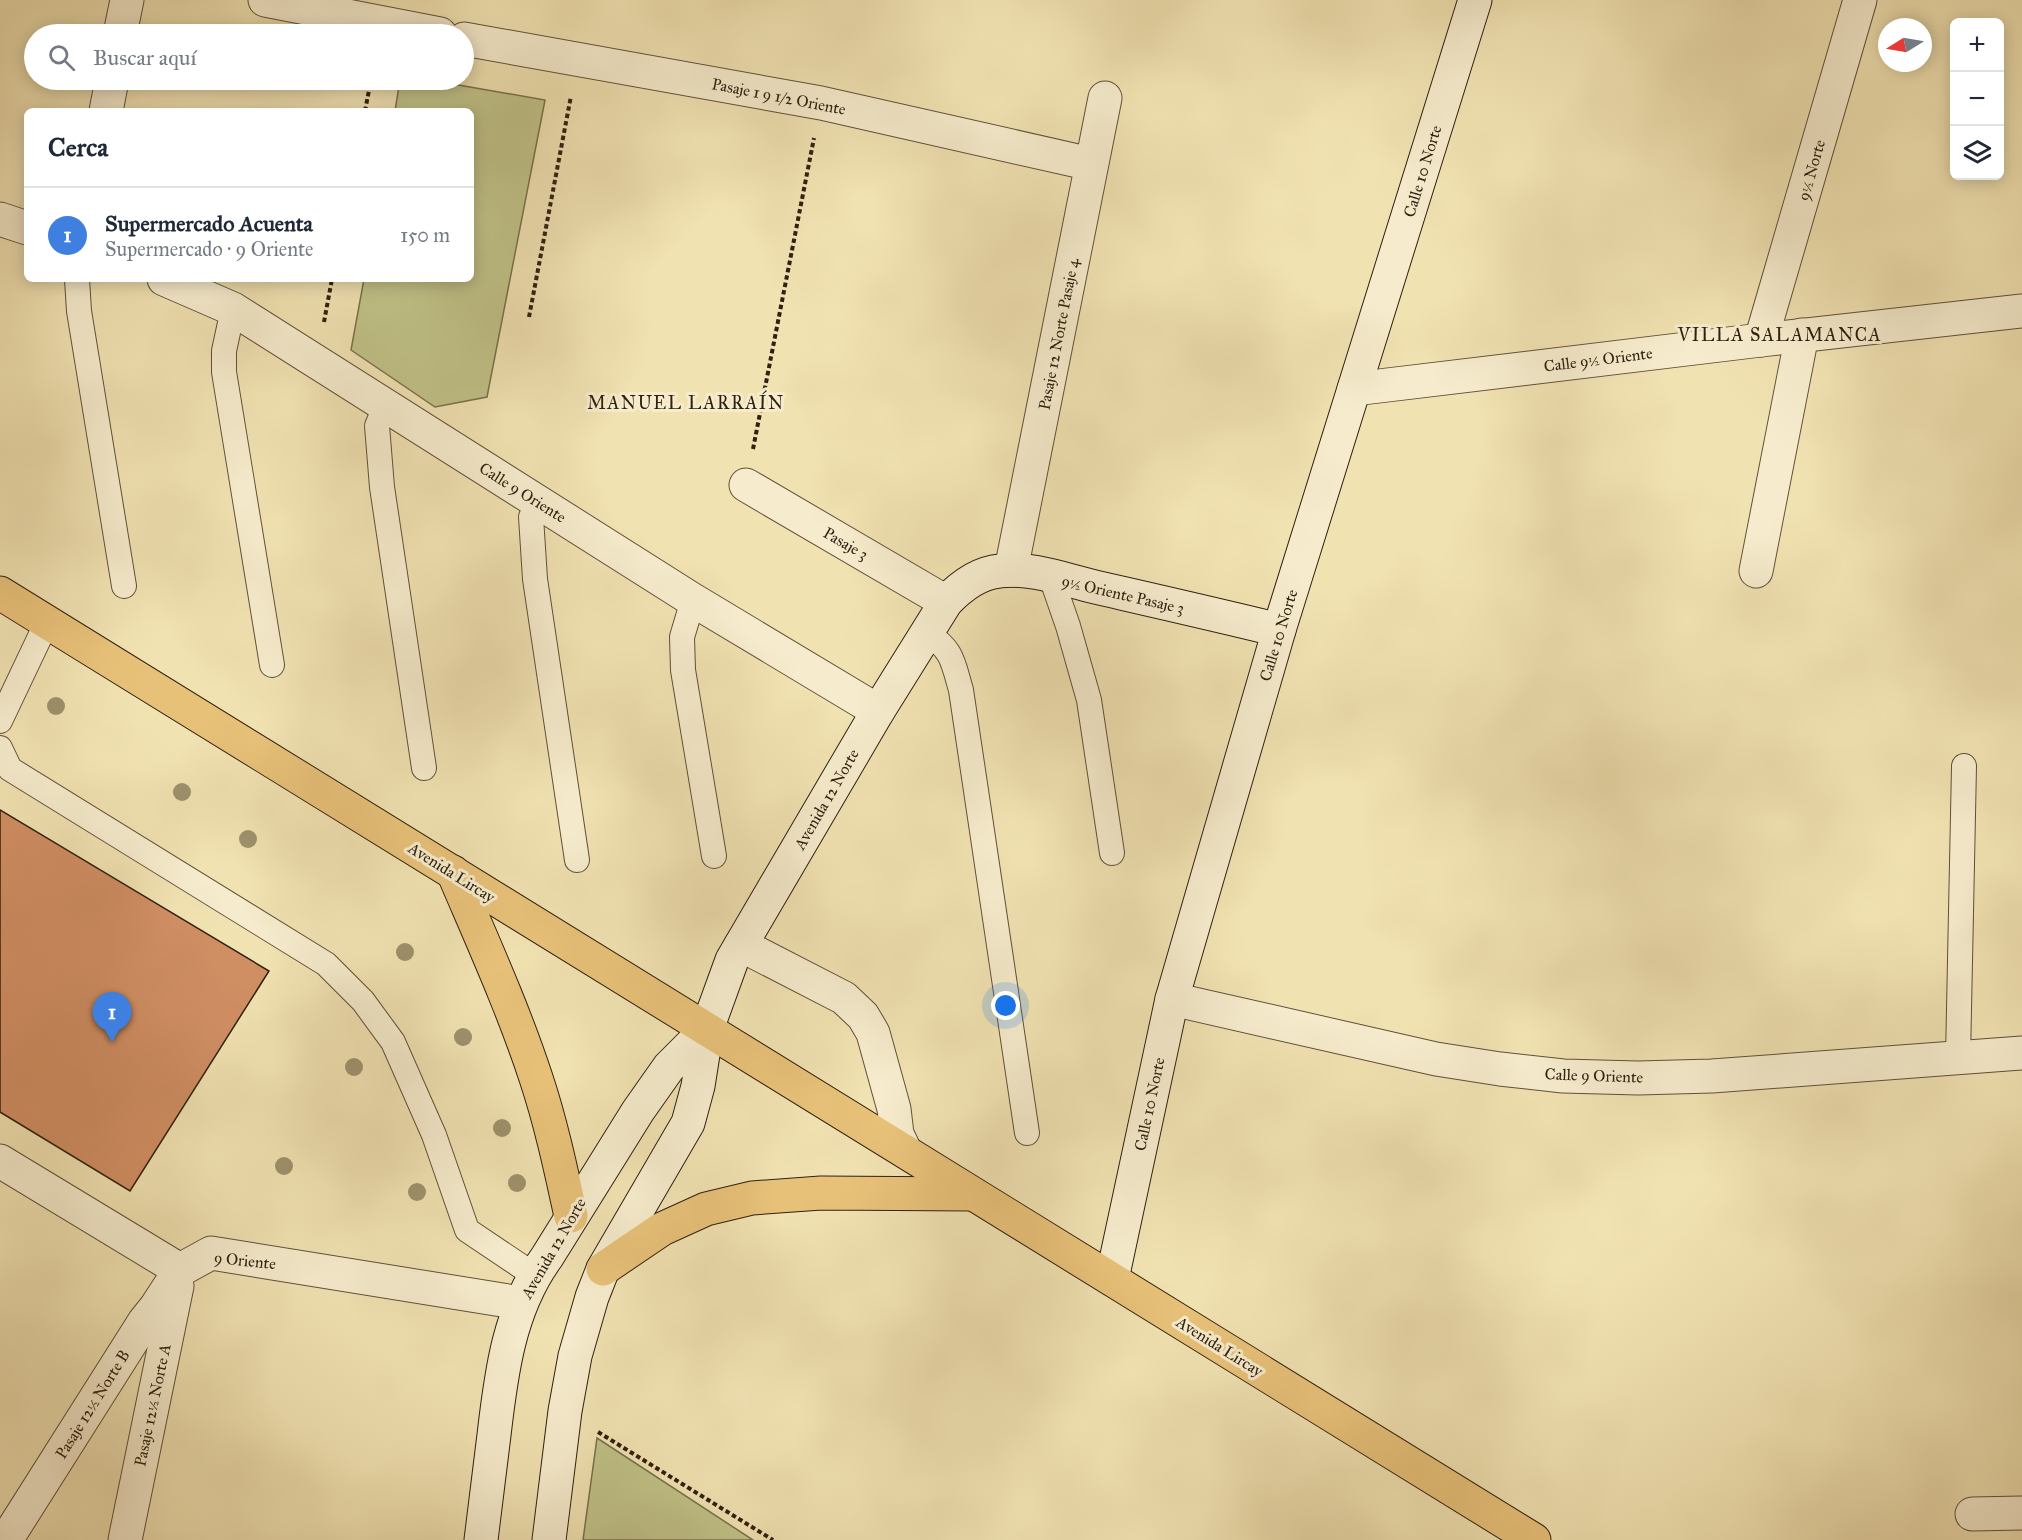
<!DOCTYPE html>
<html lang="es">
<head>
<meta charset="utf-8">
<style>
	:root { --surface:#fff; --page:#f2f2f3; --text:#1f2937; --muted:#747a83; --line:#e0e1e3; --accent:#2563eb }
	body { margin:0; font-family:"IM FELL Great Primer",serif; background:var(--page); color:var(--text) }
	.controls { position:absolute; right:18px; top:18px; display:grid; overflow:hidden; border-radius:9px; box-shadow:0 3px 15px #0003 }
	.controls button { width:54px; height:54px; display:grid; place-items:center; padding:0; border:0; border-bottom:2px solid var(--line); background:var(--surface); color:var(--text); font:30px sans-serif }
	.compass { position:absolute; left:1878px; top:18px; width:54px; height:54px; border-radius:50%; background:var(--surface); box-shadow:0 3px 15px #0003; rotate:259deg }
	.you { position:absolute; left:1006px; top:1006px; width:21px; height:21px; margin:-15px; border:4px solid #fff; border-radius:50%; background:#1a73e8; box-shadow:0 0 0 9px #1a73e833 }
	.badge { display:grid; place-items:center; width:39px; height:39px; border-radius:50%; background:var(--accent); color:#fff; font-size:20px; font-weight:700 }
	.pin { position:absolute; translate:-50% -50px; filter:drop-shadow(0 2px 3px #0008) }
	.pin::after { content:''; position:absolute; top:32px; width:21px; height:18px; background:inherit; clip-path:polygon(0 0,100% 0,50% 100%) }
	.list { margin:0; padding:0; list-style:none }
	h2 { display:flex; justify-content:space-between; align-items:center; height:78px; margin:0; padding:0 24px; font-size:26px }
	h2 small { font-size:20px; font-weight:400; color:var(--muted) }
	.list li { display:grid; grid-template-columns:39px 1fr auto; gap:18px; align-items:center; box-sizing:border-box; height:96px; padding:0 24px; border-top:2px solid var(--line) }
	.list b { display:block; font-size:22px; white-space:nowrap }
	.list p { margin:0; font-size:20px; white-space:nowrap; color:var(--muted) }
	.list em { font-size:20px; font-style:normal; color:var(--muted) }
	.icon { flex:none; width:33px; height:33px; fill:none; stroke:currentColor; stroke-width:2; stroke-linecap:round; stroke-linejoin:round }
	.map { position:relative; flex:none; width:2022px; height:1540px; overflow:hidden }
	.search { position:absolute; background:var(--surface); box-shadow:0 3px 15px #0003; left:24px; top:24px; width:450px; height:66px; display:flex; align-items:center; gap:15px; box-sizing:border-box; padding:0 21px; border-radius:33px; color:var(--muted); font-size:22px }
	.panel { position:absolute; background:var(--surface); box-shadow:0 3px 15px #0003; left:24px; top:108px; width:450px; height:174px; border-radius:9px }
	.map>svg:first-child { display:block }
</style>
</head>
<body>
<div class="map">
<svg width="2022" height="1540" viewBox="0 0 2022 1540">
	<rect width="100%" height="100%" fill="#f1e2b2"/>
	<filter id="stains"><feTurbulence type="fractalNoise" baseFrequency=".00333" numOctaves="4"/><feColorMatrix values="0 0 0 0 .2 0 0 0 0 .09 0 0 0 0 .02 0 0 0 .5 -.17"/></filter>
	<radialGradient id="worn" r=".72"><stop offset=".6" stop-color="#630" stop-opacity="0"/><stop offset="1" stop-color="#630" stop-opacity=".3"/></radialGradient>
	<g fill="#c0c288" stroke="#78714c" stroke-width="1.5">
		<path d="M400,80H430L545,100L487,397L435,407L351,350L364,279H471V111H395Z"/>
		<path d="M597,1438L753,1540H583Z"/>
	</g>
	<path fill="#d08e63" stroke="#2f2010" stroke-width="1.5" d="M0,810L269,971L130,1191L0,1112Z"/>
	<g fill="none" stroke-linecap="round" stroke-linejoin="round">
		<g stroke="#605038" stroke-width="26">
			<g id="service">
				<path d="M77,279L79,311L124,586"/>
				<path d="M233,309L224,351V372L272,665"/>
				<path d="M386,404L377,426L382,487L424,768"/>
				<path d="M538,501L531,517L535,579L577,860"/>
				<path d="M1051,577L1068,626L1089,700L1112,853"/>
				<path d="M693,600L682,637L683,670L714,856"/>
				<path d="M927,634C953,649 953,663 961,690L1027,1133"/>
				<path d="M0,721L47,622"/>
				<path d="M0,748L10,769L326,964L363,1001L393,1042L434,1135L467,1230L534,1275"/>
				<path d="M1958,1058L1964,766"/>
			</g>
		</g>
		<g stroke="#605038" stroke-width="35">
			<g id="minor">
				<path d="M265,0L440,34"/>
				<path d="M120,34L127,0"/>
				<path d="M464,39L821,103L1091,164"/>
				<path d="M106,111L112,80"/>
				<path d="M0,219L27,228"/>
				<path d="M164,279L233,309L693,600L878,711"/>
				<path d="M1761,340L1860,0"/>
				<path d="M1354,389L1761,340L2022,311"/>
				<path d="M746,485L946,602"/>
				<path d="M1011,570L1105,98"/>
				<path d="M1756,571L1802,335"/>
				<path d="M741,945L844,998L863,1016L873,1033L894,1109L897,1134L905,1151"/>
				<path d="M1172,999L1436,1059L1500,1069L1563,1076L1638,1078L1712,1076L2022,1053"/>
				<path d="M0,1161L180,1270"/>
				<path d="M1972,1514L2022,1513"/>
				<path d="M6,1540L144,1322L156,1307L180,1270L211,1253L521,1303"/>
				<path d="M125,1540L177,1286"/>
			</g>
		</g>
		<g stroke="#2f2010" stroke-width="35">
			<g id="secondary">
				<path d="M1112,1279L1172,999L1279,630L1475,0"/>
				<path d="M481,1540C485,1505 490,1470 494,1435C501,1374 509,1309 547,1257L638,1111L669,1067L707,1029"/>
				<path d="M549,1540L565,1411L575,1356L592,1297L603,1269L688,1123L698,1086L707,1029L732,960L878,711L946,602C961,586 978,573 1000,571C1031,567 1065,580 1095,587C1156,601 1218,615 1279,630"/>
			</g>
		</g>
		<g stroke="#2f2010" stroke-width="35">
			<g id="primary">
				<path d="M0,593L1534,1540"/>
				<path d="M453,872C482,940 513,1008 536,1078C551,1123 561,1170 571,1216"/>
				<path d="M603,1269L662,1229L706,1209L752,1198L821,1193L973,1194"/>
			</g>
		</g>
		<g stroke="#2f2010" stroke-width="4" stroke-dasharray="4.5 3" stroke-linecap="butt">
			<path d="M365,111L371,80"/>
			<path d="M529,317L571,96"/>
			<path d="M324,322L332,279"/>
			<path d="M753,449L814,138"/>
			<path d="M598,1432L773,1540"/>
		</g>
		<use href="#service" stroke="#f6eccd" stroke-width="24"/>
		<use href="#minor" stroke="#f6eccd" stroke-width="33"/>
		<use href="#secondary" stroke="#f6eccd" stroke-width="33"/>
		<use href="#primary" stroke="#e8c179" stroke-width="33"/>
	</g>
	<g fill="#9e926d">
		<circle cx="56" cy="706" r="9"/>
		<circle cx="182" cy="792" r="9"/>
		<circle cx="248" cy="839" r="9"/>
		<circle cx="405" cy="952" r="9"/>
		<circle cx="463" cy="1037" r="9"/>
		<circle cx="354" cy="1067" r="9"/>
		<circle cx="502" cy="1128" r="9"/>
		<circle cx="284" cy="1166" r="9"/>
		<circle cx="517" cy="1183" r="9"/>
		<circle cx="417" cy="1192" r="9"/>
	</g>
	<g text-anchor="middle" stroke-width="6" stroke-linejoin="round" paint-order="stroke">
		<g font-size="16" fill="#2f2010" stroke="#f6eccd">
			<text transform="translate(779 96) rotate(11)" y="6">Pasaje 1 9 1/2 Oriente</text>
			<text transform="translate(1811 170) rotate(-74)" y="6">9½ Norte</text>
			<text transform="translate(1422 171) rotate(-73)" y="6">Calle 10 Norte</text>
			<text transform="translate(1058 334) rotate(-79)" y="6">Pasaje 12 Norte Pasaje 4</text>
			<text transform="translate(1598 359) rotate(-7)" y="6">Calle 9½ Oriente</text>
			<text transform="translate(523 492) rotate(32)" y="6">Calle 9 Oriente</text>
			<text transform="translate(846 543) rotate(30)" y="6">Pasaje 3</text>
			<text transform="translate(1123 594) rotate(13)" y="6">9½ Oriente Pasaje 3</text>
			<text transform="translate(1278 635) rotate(-73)" y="6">Calle 10 Norte</text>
			<text transform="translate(826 799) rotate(-60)" y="6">Avenida 12 Norte</text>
			<text transform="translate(452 872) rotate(32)" y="6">Avenida Lircay</text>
			<text transform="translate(1594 1075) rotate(2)" y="6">Calle 9 Oriente</text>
			<text transform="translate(1149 1104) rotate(-78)" y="6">Calle 10 Norte</text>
			<text transform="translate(553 1248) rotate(-60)" y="6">Avenida 12 Norte</text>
			<text transform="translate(245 1260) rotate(6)" y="6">9 Oriente</text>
			<text transform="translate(1220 1346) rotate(32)" y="6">Avenida Lircay</text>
			<text transform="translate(92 1404) rotate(-58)" y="6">Pasaje 12½ Norte B</text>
			<text transform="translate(152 1405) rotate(-78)" y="6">Pasaje 12½ Norte A</text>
		</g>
		<g font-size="18" letter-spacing="1.5" fill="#2f2010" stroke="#f6eccd">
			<text x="1780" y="341">VILLA SALAMANCA</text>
			<text x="686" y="409">MANUEL LARRAÍN</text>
		</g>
	</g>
	<rect width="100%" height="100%" filter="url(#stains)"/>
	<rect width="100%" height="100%" fill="url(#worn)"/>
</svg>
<div class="controls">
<button>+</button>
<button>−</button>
<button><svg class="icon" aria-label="layers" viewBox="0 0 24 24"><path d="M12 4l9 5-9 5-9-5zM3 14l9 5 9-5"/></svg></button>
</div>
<svg class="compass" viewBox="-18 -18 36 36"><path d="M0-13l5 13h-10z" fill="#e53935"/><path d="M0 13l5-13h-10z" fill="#747a83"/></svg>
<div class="you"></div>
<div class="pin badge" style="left:112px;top:1042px;background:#3f7fe0">1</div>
<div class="search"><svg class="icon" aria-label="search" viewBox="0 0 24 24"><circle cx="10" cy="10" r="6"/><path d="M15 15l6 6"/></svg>Buscar aquí</div>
<section class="panel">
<h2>Cerca<small></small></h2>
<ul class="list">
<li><span class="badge" style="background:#3f7fe0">1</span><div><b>Supermercado Acuenta</b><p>Supermercado · 9 Oriente</p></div><em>150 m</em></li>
</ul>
</section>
</div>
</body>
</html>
